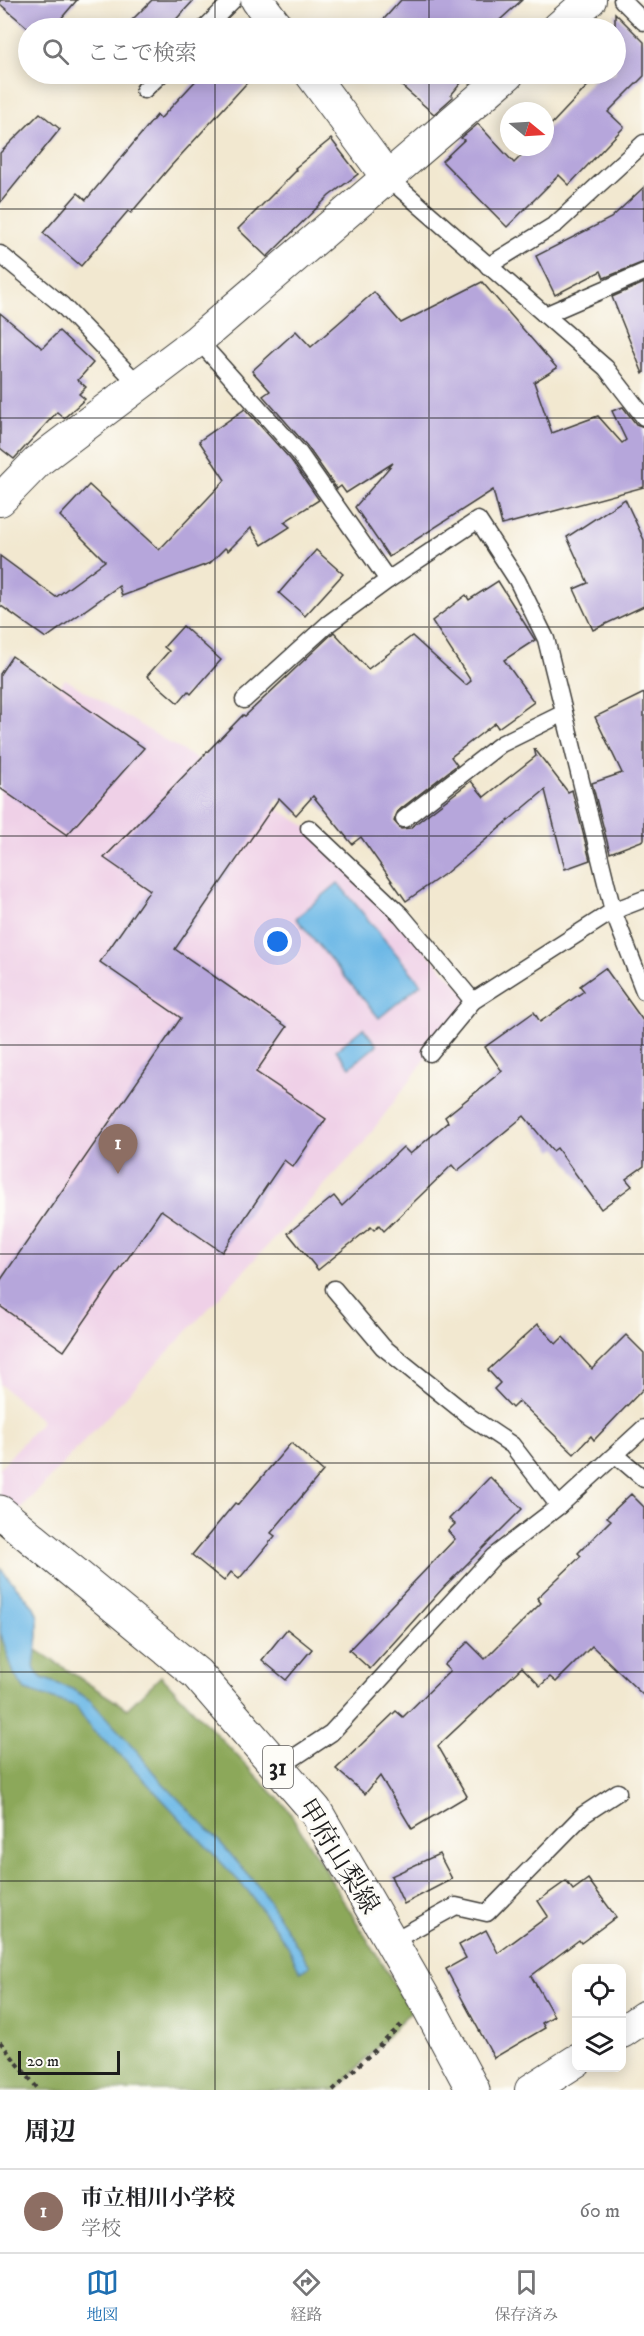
<!DOCTYPE html>
<html lang="ja">
<head>
<meta charset="utf-8">
<style>
	:root { --surface:#fff; --page:#f6f6f6; --text:#202124; --muted:#757577; --line:#e0e0e0; --accent:#1f6fb2 }
	body { margin:0; font-family:"IM FELL DW Pica","Noto Serif JP",serif; background:var(--page); color:var(--text) }
	.controls { position:absolute; right:18px; bottom:18px; display:grid; overflow:hidden; border-radius:12px; box-shadow:0 3px 15px #0003 }
	.controls button { width:54px; height:54px; display:grid; place-items:center; padding:0; border:0; border-bottom:2px solid var(--line); background:var(--surface); color:var(--text); font:30px sans-serif }
	.compass { position:absolute; left:500px; top:102px; width:54px; height:54px; border-radius:50%; background:var(--surface); box-shadow:0 3px 15px #0003; rotate:108deg }
	.scale { position:absolute; left:18px; bottom:15px; width:102px; box-sizing:border-box; padding-left:6px; border:3px solid #1c1c1c; border-top:0; font-size:16px; line-height:21px; white-space:nowrap; color:#1c1c1c; -webkit-text-stroke:4px #fdfcf7; paint-order:stroke }
	.you { position:absolute; left:278px; top:942px; width:21px; height:21px; margin:-15px; border:4px solid #fff; border-radius:50%; background:#1a73e8; box-shadow:0 0 0 9px #1a73e833 }
	.badge { display:grid; place-items:center; width:39px; height:39px; border-radius:50%; background:var(--accent); color:#fff; font-size:20px; font-weight:700 }
	.pin { position:absolute; translate:-50% -50px; filter:drop-shadow(0 2px 3px #0008) }
	.pin::after { content:''; position:absolute; top:32px; width:21px; height:18px; background:inherit; clip-path:polygon(0 0,100% 0,50% 100%) }
	.list { margin:0; padding:0; list-style:none }
	h2 { display:flex; justify-content:space-between; align-items:center; height:78px; margin:0; padding:0 24px; font-size:26px }
	h2 small { font-size:20px; font-weight:400; color:var(--muted) }
	.list li { display:grid; grid-template-columns:39px 1fr auto; gap:18px; align-items:center; box-sizing:border-box; height:84px; padding:0 24px; border-top:2px solid var(--line) }
	.list b { display:block; font-size:22px; white-space:nowrap }
	.list p { margin:0; font-size:20px; white-space:nowrap; color:var(--muted) }
	.list em { font-size:20px; font-style:normal; color:var(--muted) }
	.icon { flex:none; width:33px; height:33px; fill:none; stroke:currentColor; stroke-width:2; stroke-linecap:round; stroke-linejoin:round }
	.map { position:relative; flex:none; width:644px; height:2090px; overflow:hidden }
	.search { position:absolute; background:var(--surface); box-shadow:0 3px 15px #0003; left:18px; right:18px; top:18px; height:66px; display:flex; align-items:center; gap:15px; box-sizing:border-box; padding:0 21px; border-radius:33px; color:var(--muted); font-size:22px }
	.sheet { height:162px; background:var(--surface) }
	nav { display:flex; justify-content:space-around; align-items:center; box-sizing:border-box; height:84px; border-top:2px solid var(--line); background:var(--surface); font-size:16px; color:var(--muted) }
	nav a { display:grid; justify-items:center; gap:3px }
	nav .on { color:var(--accent) }
	.map>svg:first-child { display:block }
</style>
</head>
<body>
<div class="map">
<svg width="644" height="2090" viewBox="0 0 644 2090">
	<rect width="100%" height="100%" fill="#fdfcf7"/>
	<filter id="ink" filterUnits="userSpaceOnUse"><feTurbulence type="fractalNoise" baseFrequency=".0167" numOctaves="2"/><feDisplacementMap in="SourceGraphic" scale="12" xChannelSelector="R" yChannelSelector="G"/><feConvolveMatrix kernelMatrix="1 2 1 2 8 2 1 2 1" color-interpolation-filters="sRGB"/></filter>
	<filter id="wash" filterUnits="userSpaceOnUse"><feTurbulence type="fractalNoise" baseFrequency=".008" numOctaves="4" result="noise"/><feDisplacementMap in="SourceGraphic" scale="24" xChannelSelector="R" yChannelSelector="G"/><feGaussianBlur stdDeviation="1.35" result="paint"/><feColorMatrix in="noise" values="0 0 0 0 0 0 0 0 0 0 0 0 0 0 0 0 0 1.4 0 .05"/><feComposite in="paint" operator="in"/></filter>
	<g filter="url(#wash)">
		<rect width="100%" height="100%" fill="#f2e8d0"/>
		<path fill="#efd0e7" d="M65,679L309,828L473,1001L430,1053L362,1145L10,1520L0,1512V1468L42,1421L0,1384V768Z"/>
		<path fill="#8ca85a" stroke="#54623b" stroke-width="1.5" d="M0,1626L127,1709L161,1676L287,1808L411,2011L337,2090H0Z"/>
		<g fill="#6cb8e6" stroke="#446a81" stroke-width="1.5">
			<path d="M338,883L421,984L379,1018L296,918Z"/>
			<path d="M363,1028L377,1045L350,1067L336,1050Z"/>
			<path d="M0,1568L34,1607L38,1617V1636L34,1666L36,1672L42,1678L72,1689L90,1700L136,1750L157,1777L219,1841L263,1892L310,1966L300,1972L288,1946L248,1891L115,1749L92,1730L76,1706L25,1690L14,1674L0,1632Z"/>
		</g>
		<g id="blocks">
			<g fill="#b6a6db">
				<path d="M0,0H77L53,28H28L0,4Z"/>
				<path d="M152,0H194L168,28H124Z"/>
				<path d="M401,0H522L491,28H376Z"/>
				<path d="M615,13L644,42V76L608,112L624,127L569,185L559,175L507,227L442,161L464,140L461,138L478,124L514,163L530,147H545V131L599,74H615Z"/>
				<path d="M202,74H255L170,167L131,213L128,211L81,266L43,233L78,193L86,200L157,115L160,119Z"/>
				<path d="M388,74H462L466,77L451,95L453,97L434,114Z"/>
				<path d="M40,113L60,129L0,203V153Z"/>
				<path d="M331,139L358,174L329,196L267,257L238,229L297,170L295,168Z"/>
				<path d="M644,187V262L604,278L601,271L555,295L536,256L611,218Z"/>
				<path d="M482,282L557,368L534,382L552,433L598,416L622,443L626,440L612,411L623,407L636,424L644,427V487L502,525L493,490L389,557L355,507L393,463L346,493L341,486L337,489L307,446L263,396L270,391L252,371L296,331L311,347L374,292L401,323Z"/>
				<path d="M644,283V373L643,374L612,297Z"/>
				<path d="M0,313L42,348L59,331L93,363L78,380L86,387L79,394L85,399L64,418L57,412L14,459L0,448Z"/>
				<path d="M245,409L291,460L319,500L284,522L290,527L262,545L251,528L228,551L225,548L210,563L122,596L119,586L46,638L0,605V556L56,597L105,561L60,516L89,485L159,550L225,480L199,441Z"/>
				<path d="M625,499L644,540V606L593,630L574,589L588,583L567,537Z"/>
				<path d="M316,550L343,574L305,616L279,593Z"/>
				<path d="M498,581L535,640L504,660L534,702L498,728L495,723L451,757L457,765L398,811L394,821L401,829L410,828L471,781L484,797L536,756L534,748L568,792L572,790L590,860L565,869L545,790L446,873L406,901L361,837L352,844L313,796L296,815L279,798L175,949L287,1027L256,1072L326,1119L293,1167L284,1160L222,1252L161,1210L64,1351L0,1306V1281L181,1018L100,962L150,890L104,858L243,715L245,716L334,632L368,669L412,636L466,685L471,681L432,621L466,595L469,600Z"/>
				<path d="M183,626L221,660L191,694L188,691L178,703L147,676L169,651L164,647Z"/>
				<path d="M12,656L144,748L67,835L0,788V674Z"/>
				<path d="M644,693V840L610,853L592,783L622,773L595,717Z"/>
				<path d="M605,968L644,1022V1166L626,1179L632,1186L601,1209L557,1148L553,1151L524,1116L457,1171L452,1165L384,1231L379,1225L374,1230L371,1227L318,1270L288,1233L334,1196L342,1206L403,1147L410,1154L448,1122L445,1117L502,1071L485,1047L534,1012L540,1022L584,991L580,986Z"/>
				<path d="M538,1324L556,1344L563,1337L592,1369L626,1335L644,1353V1388L594,1440L591,1436L574,1454L519,1401L512,1408L494,1389L500,1383L488,1370Z"/>
				<path d="M291,1443L323,1471L271,1533L275,1536L239,1579L231,1572L224,1581L192,1555L235,1503L238,1505Z"/>
				<path d="M490,1477L522,1509L444,1587L370,1669L349,1650L455,1539L448,1531L455,1524L449,1519Z"/>
				<path d="M631,1494L644,1507V1696L592,1646L556,1682L550,1677L540,1686L522,1667L438,1746L467,1796L412,1829L380,1776L365,1794L336,1769L396,1711L403,1717L450,1671L444,1665L468,1642L485,1659L541,1603L537,1598L581,1556L578,1553L611,1520L607,1517Z"/>
				<path d="M287,1629L312,1649L286,1680L262,1660Z"/>
				<path d="M439,1854L452,1879L404,1904L391,1876Z"/>
				<path d="M588,1879L616,1917L581,1943L579,1940L531,1976L554,2016L542,2023L545,2028L494,2058L446,1969L466,1958L459,1945L486,1930L498,1953L548,1916L538,1901L566,1881L573,1890Z"/>
			</g>
		</g>
	</g>
	<g filter="url(#ink)">
		<use href="#blocks" fill-opacity="0" stroke="#3c3b37" stroke-width="1.5"/>
		<g fill="none" stroke-linecap="round" stroke-linejoin="round">
			<g stroke="#3c3b37" stroke-width="19">
				<g id="lane">
					<path d="M622,0L644,22"/>
					<path d="M205,28L233,0"/>
					<path d="M144,90L161,74"/>
					<path d="M387,177L606,368L644,417"/>
					<path d="M0,254L62,305L139,385"/>
					<path d="M488,266L556,224L644,143"/>
					<path d="M545,315L644,272"/>
					<path d="M198,340L299,453L388,580L478,520L517,580L546,639L613,911L644,991"/>
					<path d="M244,700L328,624L388,580"/>
					<path d="M404,819L501,744L564,713"/>
					<path d="M309,828L401,915L473,1001"/>
					<path d="M430,1053L473,1001L613,911L644,899"/>
					<path d="M334,1289L383,1347L470,1417L512,1445L559,1506"/>
					<path d="M616,1455L644,1479"/>
					<path d="M278,1768L331,1733L494,1556L559,1506L644,1428"/>
					<path d="M391,1942L456,1906L487,1913L583,1815L618,1792"/>
				</g>
			</g>
			<g stroke="#3c3b37" stroke-width="34">
				<g id="street">
					<path d="M257,0L278,28"/>
					<path d="M558,28L590,0"/>
					<path d="M311,74L387,177"/>
					<path d="M0,500L38,461L198,340L508,74"/>
					<path d="M622,2032L644,2017"/>
					<path d="M531,2090L576,2061"/>
				</g>
			</g>
			<g stroke="#3c3b37" stroke-width="35">
				<path id="primary" d="M0,1512L197,1674L315,1810L426,2002L473,2090"/>
			</g>
			<g stroke="#3c3b37" stroke-width="4" stroke-dasharray="4.5 4.5" stroke-linecap="butt">
				<path d="M0,2042L39,2090"/>
				<path d="M333,2090L401,2025"/>
			</g>
			<use href="#lane" stroke="#fff" stroke-width="16"/>
			<use href="#street" stroke="#fff" stroke-width="32"/>
			<use href="#primary" stroke="#fff" stroke-width="33"/>
		</g>
	</g>
	<path fill="none" stroke="#1c1c1c" stroke-width="1.5" stroke-opacity="0.55" d="M215,0V28M429,0V28M215,74V2090M429,74V2090M0,209H644M0,418H644M0,627H644M0,836H644M0,1045H644M0,1254H644M0,1463H644M0,1672H644M0,1881H644"/>
	<g text-anchor="middle" stroke-width="6" stroke-linejoin="round" paint-order="stroke">
		<rect fill="#fdfcf7" stroke="#605f5e" stroke-width="1.5" x="263" y="1746" width="30" height="42" rx="4.5"/>
		<g font-size="24" font-weight="bold" fill="#1c1c1c">
			<text x="278" y="1775">31</text>
		</g>
		<g font-size="26" fill="#1c1c1c" stroke="#fdfcf7">
			<text transform="translate(339 1856) rotate(58)" y="9">甲府山梨線</text>
		</g>
	</g>
</svg>
<div class="controls">
<button><svg class="icon" aria-label="locate" viewBox="0 0 24 24"><circle cx="12" cy="12" r="6"/><path d="M12 2v4M12 18v4M2 12h4M18 12h4"/></svg></button>
<button><svg class="icon" aria-label="layers" viewBox="0 0 24 24"><path d="M12 4l9 5-9 5-9-5zM3 14l9 5 9-5"/></svg></button>
</div>
<svg class="compass" viewBox="-18 -18 36 36"><path d="M0-13l5 13h-10z" fill="#e53935"/><path d="M0 13l5-13h-10z" fill="#757577"/></svg>
<div class="scale">20 m</div>
<div class="you"></div>
<div class="pin badge" style="left:118px;top:1174px;background:#8d6e63">1</div>
<div class="search"><svg class="icon" aria-label="search" viewBox="0 0 24 24"><circle cx="10" cy="10" r="6"/><path d="M15 15l6 6"/></svg>ここで検索</div>
</div>
<section class="sheet">
<h2>周辺<small></small></h2>
<ul class="list">
<li><span class="badge" style="background:#8d6e63">1</span><div><b>市立相川小学校</b><p>学校</p></div><em>60 m</em></li>
</ul>
</section>
<nav>
<a class="on"><svg class="icon" aria-label="map" viewBox="0 0 24 24"><path d="M3 6l6-2 6 2 6-2v14l-6 2-6-2-6 2zM9 4v14M15 6v14"/></svg>地図</a>
<a><svg class="icon" aria-label="directions" viewBox="0 0 24 24"><path d="M12 3l9 9-9 9-9-9zM9 14v-3h6M13 9l2 2-2 2"/></svg>経路</a>
<a><svg class="icon" aria-label="saved" viewBox="0 0 24 24"><path d="M7 4h10v16l-5-4-5 4z"/></svg>保存済み</a>
</nav>
</body>
</html>
